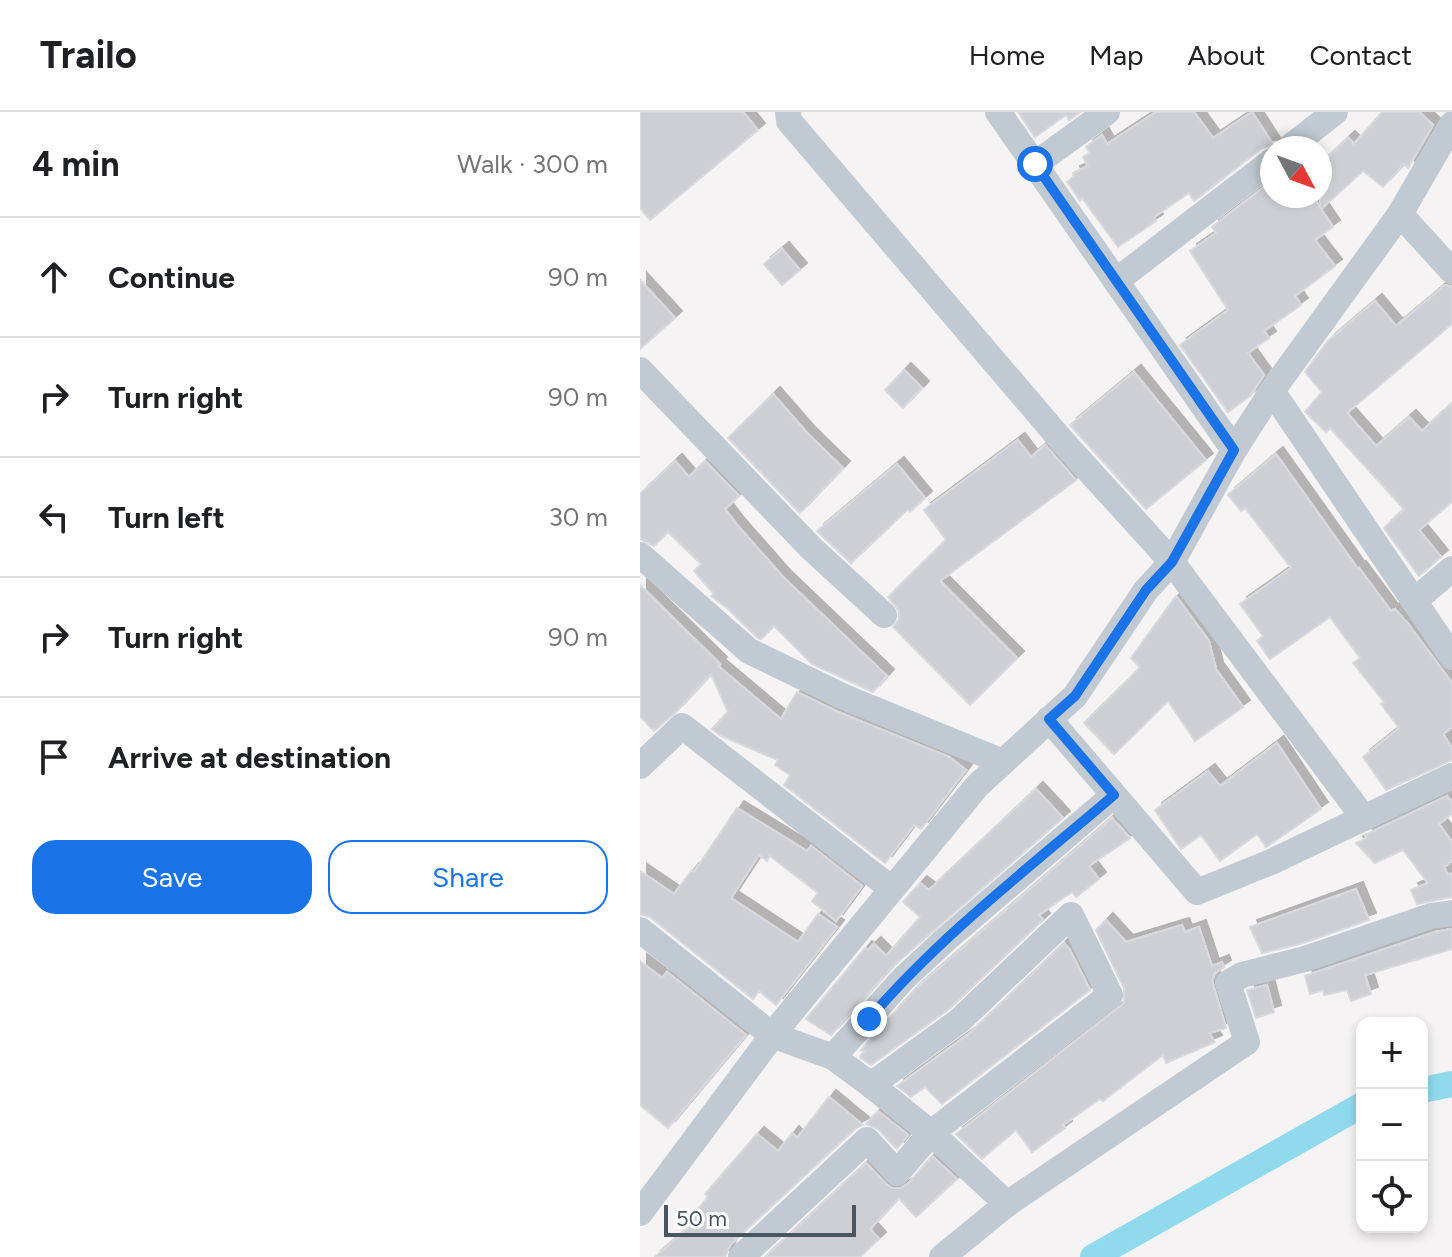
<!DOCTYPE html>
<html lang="en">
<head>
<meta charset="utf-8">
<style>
	:root { --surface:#fff; --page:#f6f6f6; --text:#202124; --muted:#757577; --line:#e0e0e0; --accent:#1a73e8 }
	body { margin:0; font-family:Figtree,sans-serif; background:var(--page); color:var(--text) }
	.controls { position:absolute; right:24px; bottom:24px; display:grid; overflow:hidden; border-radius:16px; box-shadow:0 4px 12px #0003 }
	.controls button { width:72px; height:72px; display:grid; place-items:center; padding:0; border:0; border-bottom:2px solid var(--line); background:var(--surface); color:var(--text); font:40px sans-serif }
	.compass { position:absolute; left:620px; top:24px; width:72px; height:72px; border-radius:50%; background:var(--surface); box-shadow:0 4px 12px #0003; rotate:131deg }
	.scale { position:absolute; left:24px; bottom:20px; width:192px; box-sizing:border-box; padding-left:8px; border:4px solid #4a5661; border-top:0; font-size:22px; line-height:28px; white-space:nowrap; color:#4a5661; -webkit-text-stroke:6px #fff; paint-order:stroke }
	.stop { position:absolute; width:24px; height:24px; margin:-18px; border:6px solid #1a73e8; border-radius:50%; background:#fff }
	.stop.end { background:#1a73e8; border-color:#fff; box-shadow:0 2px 8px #0008 }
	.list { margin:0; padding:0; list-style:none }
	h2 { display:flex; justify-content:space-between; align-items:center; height:104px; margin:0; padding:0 32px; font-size:34px }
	h2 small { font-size:26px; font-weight:400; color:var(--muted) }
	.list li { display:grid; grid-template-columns:52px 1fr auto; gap:24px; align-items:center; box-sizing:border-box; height:120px; padding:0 32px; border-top:2px solid var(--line) }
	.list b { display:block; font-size:30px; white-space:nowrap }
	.list em { font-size:26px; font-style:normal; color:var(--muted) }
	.actions { display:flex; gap:16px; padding:24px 32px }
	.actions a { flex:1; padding:18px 0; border:2px solid var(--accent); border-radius:24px; text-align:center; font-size:28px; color:var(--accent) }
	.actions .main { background:var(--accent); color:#fff }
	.icon { flex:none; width:44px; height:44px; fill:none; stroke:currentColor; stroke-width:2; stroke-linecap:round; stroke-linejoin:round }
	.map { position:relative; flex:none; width:812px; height:1145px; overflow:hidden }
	header { display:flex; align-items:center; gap:48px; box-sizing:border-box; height:112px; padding:0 40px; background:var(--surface); border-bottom:2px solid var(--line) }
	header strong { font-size:38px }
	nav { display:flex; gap:44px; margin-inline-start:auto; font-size:28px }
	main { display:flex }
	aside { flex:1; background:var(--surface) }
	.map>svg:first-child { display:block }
</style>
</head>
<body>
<header>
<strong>Trailo</strong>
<nav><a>Home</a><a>Map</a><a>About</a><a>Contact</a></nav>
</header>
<main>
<aside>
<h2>4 min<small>Walk · 300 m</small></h2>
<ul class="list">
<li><svg class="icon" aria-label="ahead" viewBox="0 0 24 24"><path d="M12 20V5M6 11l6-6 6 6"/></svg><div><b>Continue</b></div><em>90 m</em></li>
<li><svg class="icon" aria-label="right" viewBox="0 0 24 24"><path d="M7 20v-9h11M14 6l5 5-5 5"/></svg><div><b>Turn right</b></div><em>90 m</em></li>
<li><svg class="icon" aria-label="left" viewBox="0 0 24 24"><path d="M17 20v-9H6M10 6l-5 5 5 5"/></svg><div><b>Turn left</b></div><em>30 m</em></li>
<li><svg class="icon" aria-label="right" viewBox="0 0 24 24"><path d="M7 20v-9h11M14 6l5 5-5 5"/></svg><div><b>Turn right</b></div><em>90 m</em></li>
<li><svg class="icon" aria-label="arrive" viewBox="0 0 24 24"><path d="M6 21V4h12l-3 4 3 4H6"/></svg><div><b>Arrive at destination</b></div></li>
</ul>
<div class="actions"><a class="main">Save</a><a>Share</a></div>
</aside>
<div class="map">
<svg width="812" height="1145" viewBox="0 0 812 1145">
	<defs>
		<filter id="shadow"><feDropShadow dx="7" dy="-7" stdDeviation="0" flood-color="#0004"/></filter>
	</defs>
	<rect width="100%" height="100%" fill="#f5f3f3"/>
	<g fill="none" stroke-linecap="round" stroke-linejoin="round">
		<g stroke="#90daee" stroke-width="26">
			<path d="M782,978L812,972"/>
			<path d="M453,1145L722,993"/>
		</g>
	</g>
	<g fill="#cdcfd5" stroke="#d7d9de" stroke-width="2" filter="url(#shadow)">
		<path d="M0,0H103L118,18L10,108L0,96Z"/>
		<path d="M378,0H440L429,8L426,3L395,25Z"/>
		<path d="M516,0H554L573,26L612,0L634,34L622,36L554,89L549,81L514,105L516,109L478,135L442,86L440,89L427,70L434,64L433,61L448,54L443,45L450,41L446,35L462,23L467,32Z"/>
		<path d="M742,0H779L793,13L768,56L764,52L743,75L723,59L681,97L693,115L675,128L695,154L655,184L661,193L624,219L629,226L608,241L624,263L610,284L588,300L540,233L588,198L550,139L576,121L572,115L624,75L630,84H673L680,95V52L708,26L714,32Z"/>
		<path d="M142,137L160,158L142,173L124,152Z"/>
		<path d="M0,168L35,206L0,237Z"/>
		<path d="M805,173L812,175V212L707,301L736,334L769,305L782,319L812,291V390L779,418L801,445L779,464L744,416L764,397L690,316L686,320L665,300L682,280L665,260L688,229L735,189L756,214Z"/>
		<path d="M264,258L282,276L263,296L245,278Z"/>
		<path d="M494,260L566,348L506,397L430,313Z"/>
		<path d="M133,282L168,322L203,356L160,401L88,326Z"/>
		<path d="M378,328L391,345L405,333L436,368L300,469L377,546L330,593L253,515L259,507V499L248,485L306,428L284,398Z"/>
		<path d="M636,342L718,457L719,456L751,499L755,497L768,512L812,571V615L803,622L812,636V648L746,678L723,645L759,616L741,592L744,590L713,551L720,546L690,505L630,547L617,529L623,524L600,492L651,456L605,396L601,399L588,383Z"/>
		<path d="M35,349L49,365L65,349L99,384L85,397L98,414L144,466L247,564L233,580L172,552L134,514L121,527L118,526L87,496L71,484L74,482L54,459L61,452L28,420L14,434L0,427V382Z"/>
		<path d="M257,352L285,386L270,400L268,397L211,451L177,419Z"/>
		<path d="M0,473L80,552L78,554L141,607L157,580L198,600L309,645L326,658L281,717L274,713L245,751L144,673L150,663L135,653L138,648L81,624L72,617L88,600L71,562L37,599L14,619L0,604Z"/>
		<path d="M536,484L569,529L576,557L603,595L555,629L528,589L474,642L444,611L500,556L491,546Z"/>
		<path d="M637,631L681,697L626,735L617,722L580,749L561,723L541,737L515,698L568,659L580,674Z"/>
		<path d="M396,677L423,706L252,855L191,923L166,907L225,836L228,838L234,832L246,844L280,805L263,790L280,771L289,778Z"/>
		<path d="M807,684L812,690V702L799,712L812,730V749L804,755L808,763L812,761V785L777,792L771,778L788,771L763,738L735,751L716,731L727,726L725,723Z"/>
		<path d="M97,696L167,739L171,734L222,774L196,809L172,789L178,781L130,744L127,749L119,743L91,786L158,830L178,802L197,815L136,893L119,879L113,887L10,805L0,802V759L34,782L52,758L54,760Z"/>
		<path d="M472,706L490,726L449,754L459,767L436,785L432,780L399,803L403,808L309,897L231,953L220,945L224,939L221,938L274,878Z"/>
		<path d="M716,777L729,808L660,832L622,841L610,815Z"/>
		<path d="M466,808L486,830L542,813L545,820L559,815L572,854L582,850L584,855L575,861L572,869L586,916L569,921L575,930L526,951L523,943L463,989L460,987L423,1013L425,1016L392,1040L376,1018L342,1047L316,1022L484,891V876L456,818Z"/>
		<path d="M812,817V837L725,863L731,882L711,889L707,878L684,883L683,878L670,882L665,864L795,820Z"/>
		<path d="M424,831L430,838L450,878L302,992L285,975L271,985L257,974L330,921Z"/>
		<path d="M0,849L22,866L27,860L106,923L28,1016L0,993Z"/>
		<path d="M627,873L634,900L616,906L607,878Z"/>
		<path d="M189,985L223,1013L216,1016L90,1133L85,1145H15L48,1116L44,1113L68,1085L65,1082L117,1022L138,1039L152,1021L157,1026Z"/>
		<path d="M238,999L268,1023L257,1037L238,1017L226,1012Z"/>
		<path d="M292,1044L317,1067L276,1105L259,1086L230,1117L239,1127L220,1145H125L226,1051L246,1072L252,1076H261L269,1071Z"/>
	</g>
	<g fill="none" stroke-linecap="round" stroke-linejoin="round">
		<g stroke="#c1cad2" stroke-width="26">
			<path d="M148,0L149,9L422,329L532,450L724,706"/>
			<path d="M358,0L594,338"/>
			<path d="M649,36L695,0"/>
			<path d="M395,52L467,0"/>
			<path d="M760,102L812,159"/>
			<path d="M476,169L632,49"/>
			<path d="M0,258L171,436L244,503"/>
			<path d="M632,279L812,545"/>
			<path d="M0,443L109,539L204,585L363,650"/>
			<path d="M774,489L812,457"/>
			<path d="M409,607L557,780L631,750L812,664"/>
			<path d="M0,654L42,614L252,777"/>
			<path d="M0,818L132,923L193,945L231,973L291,1021L367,1092"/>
			<path d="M193,945L263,867L305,828L474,683"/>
			<path d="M0,1101L141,912L337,674L435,584L506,478L532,450L594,338L632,279L760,102L812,12"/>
			<path d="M101,1145L227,1028L257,1061L291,1021L470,883L431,803L319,909L231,973"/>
			<path d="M302,1145L367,1092L607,930L588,871L602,863L665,847L791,804L812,801"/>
		</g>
	</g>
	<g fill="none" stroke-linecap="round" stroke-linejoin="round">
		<path stroke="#1a73e8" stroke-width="10" d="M229,907C301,823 390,755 474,683L409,607L435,584L506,478L532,450L594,338L395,52"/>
	</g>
</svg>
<div class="controls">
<button>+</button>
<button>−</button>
<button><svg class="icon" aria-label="locate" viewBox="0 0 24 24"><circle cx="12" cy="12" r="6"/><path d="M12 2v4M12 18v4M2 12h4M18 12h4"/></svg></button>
</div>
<svg class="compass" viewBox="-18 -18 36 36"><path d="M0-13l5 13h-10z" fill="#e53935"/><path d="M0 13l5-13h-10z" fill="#757577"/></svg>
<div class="scale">50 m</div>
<div class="stop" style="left:395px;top:52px"></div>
<div class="stop end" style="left:229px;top:907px"></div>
</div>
</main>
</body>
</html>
